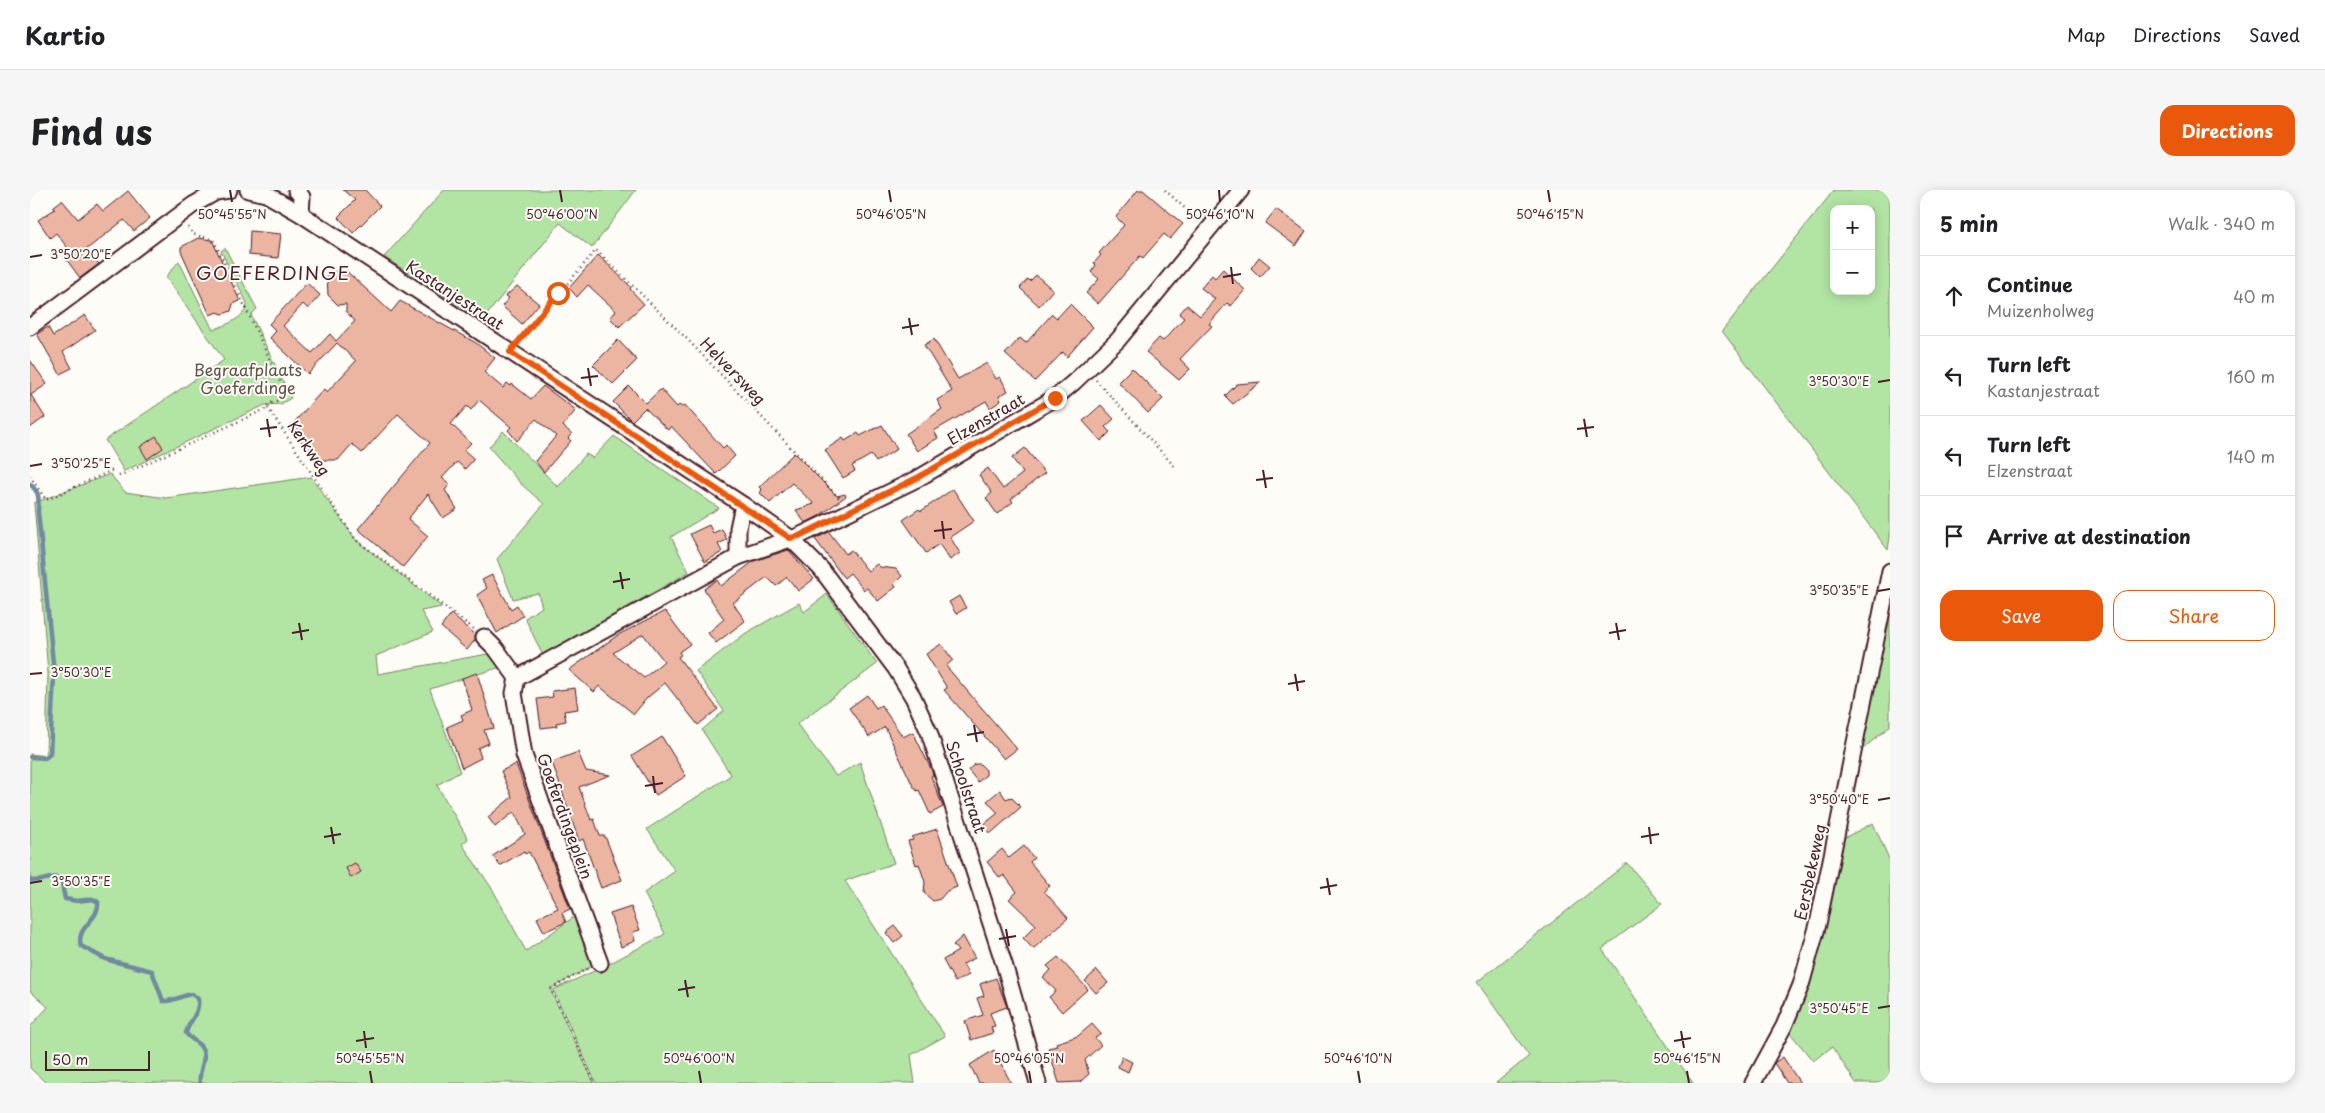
<!DOCTYPE html>
<html lang="en">
<head>
<meta charset="utf-8">
<style>
	:root { --surface:#fff; --page:#f6f6f6; --text:#202124; --muted:#757577; --line:#e0e0e0; --accent:#ea580c }
	body { margin:0; font-family:"Playpen Sans",sans-serif; background:var(--page); color:var(--text) }
	.controls { position:absolute; right:15px; top:15px; display:grid; overflow:hidden; border-radius:10px; box-shadow:0 2px 12px #0003 }
	.controls button { width:45px; height:45px; display:grid; place-items:center; padding:0; border:0; border-bottom:1px solid var(--line); background:var(--surface); color:var(--text); font:25px sans-serif }
	.scale { position:absolute; left:15px; bottom:12px; width:105px; box-sizing:border-box; padding-left:5px; border:2px solid #4a1f2b; border-top:0; font-size:14px; line-height:18px; white-space:nowrap; color:#4a1f2b; -webkit-text-stroke:4px #fdfcf7; paint-order:stroke }
	.stop { position:absolute; width:15px; height:15px; margin:-11px; border:4px solid #ea580c; border-radius:50%; background:#fff }
	.stop.end { background:#ea580c; border-color:#fff; box-shadow:0 1px 5px #0008 }
	.list { margin:0; padding:0; list-style:none }
	h2 { display:flex; justify-content:space-between; align-items:center; height:65px; margin:0; padding:0 20px; font-size:21px }
	h2 small { font-size:16px; font-weight:400; color:var(--muted) }
	.list li { display:grid; grid-template-columns:32px 1fr auto; gap:15px; align-items:center; box-sizing:border-box; height:80px; padding:0 20px; border-top:1px solid var(--line) }
	.list b { display:block; font-size:19px; white-space:nowrap }
	.list p { margin:0; font-size:16px; white-space:nowrap; color:var(--muted) }
	.list em { font-size:16px; font-style:normal; color:var(--muted) }
	.actions { display:flex; gap:10px; padding:15px 20px }
	.actions a { flex:1; padding:11px 0; border:1px solid var(--accent); border-radius:15px; text-align:center; font-size:18px; color:var(--accent) }
	.actions .main { background:var(--accent); color:#fff }
	.icon { flex:none; width:28px; height:28px; fill:none; stroke:currentColor; stroke-width:2; stroke-linecap:round; stroke-linejoin:round }
	.map { position:relative; flex:none; width:1860px; height:893px; overflow:hidden; border-radius:15px }
	header { display:flex; align-items:center; gap:30px; box-sizing:border-box; height:70px; padding:0 25px; background:var(--surface); border-bottom:1px solid var(--line) }
	header strong { font-size:24px }
	nav { display:flex; gap:28px; margin-inline-start:auto; font-size:18px }
	.intro { display:flex; align-items:center; justify-content:space-between; box-sizing:border-box; height:120px; padding:0 30px }
	h1 { margin:0; font-size:35px }
	.button { padding:12px 22px; border-radius:15px; background:var(--accent); color:#fff; font-size:18px; font-weight:700 }
	main { display:flex; gap:30px; padding:0 30px }
	aside { flex:1; background:var(--surface); border-radius:15px; box-shadow:0 2px 12px #0003 }
	.map>svg:first-child { display:block }
</style>
</head>
<body>
<header>
<strong>Kartio</strong>
<nav><a>Map</a><a>Directions</a><a>Saved</a></nav>
</header>
<div class="intro"><h1>Find us</h1><a class="button">Directions</a></div>
<main>
<div class="map">
<svg width="1860" height="893" viewBox="0 0 1860 893">
	<rect width="100%" height="100%" fill="#fdfcf7"/>
	<filter id="ink" filterUnits="userSpaceOnUse"><feTurbulence type="fractalNoise" baseFrequency=".02" numOctaves="2"/><feDisplacementMap in="SourceGraphic" scale="10" xChannelSelector="R" yChannelSelector="G"/><feConvolveMatrix kernelMatrix="1 2 1 2 8 2 1 2 1" color-interpolation-filters="sRGB"/></filter>
	<g filter="url(#ink)">
		<g fill="#b2e4a4" stroke="#7e8268" fill-rule="evenodd">
			<path d="M414,0H606L562,58L530,33L452,131L354,67Z"/>
			<path d="M1804,0H1860V347L1858,360L1692,141ZM1804,19H1841V101H1804Z"/>
			<path d="M195,58L227,119L221,125L261,208L251,214L235,215L94,281L75,250L194,170L136,87L149,71L183,140C195,135 217,128 217,113L191,61Z"/>
			<path d="M473,241L528,297L556,264L563,268L584,246L689,318L641,347L659,382L572,432L573,436L514,468L495,428L512,417L508,403L483,409L467,369L514,314L491,294L459,257Z"/>
			<path d="M80,284L95,302L136,308L281,287L326,350L412,417L391,421L403,442L346,466L348,484L463,463L474,476L400,499L430,582L407,595L438,649L432,654L463,700L496,761L548,724L566,774L520,799L564,893H16L0,878V837L18,817L0,801V564L16,566L18,483L4,313Z"/>
			<path d="M797,404L847,474L767,534L806,586L830,572L864,673L815,691L915,846L881,865L885,893H566L523,800L575,776L635,744L614,703L645,681L617,639L701,585L672,540L694,521L666,481L716,443L769,413L774,422Z"/>
			<path d="M1860,406V536L1828,563Z"/>
			<path d="M1843,633L1860,671V893H1826L1802,857L1783,871L1756,838L1810,650Z"/>
			<path d="M1597,673L1632,714L1572,759L1663,893H1466L1499,866L1447,792Z"/>
		</g>
		<g fill="none" stroke-linecap="round" stroke-linejoin="round">
			<g stroke="#718a9f" stroke-width="4.5">
				<path d="M0,294C10,303 9,308 8,321L24,483L20,564L15,568L0,567"/>
				<path d="M0,690C10,694 20,684 31,689L35,709L47,711L63,709L68,712C70,730 45,737 51,756L75,769L122,781L133,811C143,812 152,805 162,804L168,809C170,824 159,830 156,843C160,849 167,851 171,857C179,868 167,882 170,893"/>
			</g>
		</g>
		<g fill="#ecb5a1" stroke="#4a1f2b" fill-rule="evenodd">
			<path d="M313,0H335L350,16L323,43L308,27L325,10Z"/>
			<path d="M1108,0H1113L1153,34L1140,49L1134,44L1113,68L1110,66L1068,114L1056,103L1069,89L1061,82L1066,75L1064,73L1071,65L1069,63L1094,35L1086,27Z"/>
			<path d="M98,1L120,28L104,41L94,30L57,59L69,74L50,88L34,66L40,61L26,43L20,48L8,30L25,19L23,17L32,10L48,29L67,14L73,21Z"/>
			<path d="M1246,19L1276,41L1266,56L1235,33Z"/>
			<path d="M220,41L251,44L248,68L219,65Z"/>
			<path d="M168,48L182,50L210,111L203,114L201,121L193,124L187,122L180,125L151,61V57Z"/>
			<path d="M568,65L601,97L600,99L614,114L589,137L580,128L586,121L558,95L547,107L539,98Z"/>
			<path d="M1229,67L1240,76L1230,87L1221,78Z"/>
			<path d="M311,76L361,122L370,111L446,153L465,168L454,182L473,198L477,193L481,196L482,194L501,209L513,196L546,220L533,236L542,244L538,248L541,251L514,282L505,271L526,246L506,229L487,251L478,240L481,237L449,210L441,220L437,216L421,234L441,253L434,260L444,269L435,279L427,272L412,288L420,294L415,300L427,319L413,328L398,304L378,329L398,346L373,377L328,339L400,253L368,224L332,263L322,254L308,270H291L258,239L294,199L297,202L326,171L307,153L278,184L240,148L246,141L239,134L277,93L290,105L278,119L273,114L253,136L282,163L300,144L306,151L325,131L316,122V114L308,115L298,105L297,85L301,82L307,81Z"/>
			<path d="M1193,79L1215,100L1201,116L1197,113L1179,134L1182,136L1150,169L1160,179L1149,190L1116,162L1129,148L1133,151L1154,128L1149,124L1157,115L1170,126L1185,109L1171,98L1182,85L1185,88Z"/>
			<path d="M1006,85L1023,100L1009,116L990,98L998,89L1000,91Z"/>
			<path d="M487,96L509,114L492,134L472,116L479,108L476,106Z"/>
			<path d="M1040,114L1063,137L1037,167L1033,162L1005,191L975,164L990,148L996,153L1022,124L1027,128Z"/>
			<path d="M55,125L65,140L33,162L42,178L30,184L7,144L18,137L23,146Z"/>
			<path d="M904,149L928,189L957,173L966,189L970,187L978,201L969,206L971,211L960,218L956,211L904,241L908,248L887,261L876,244L912,219L907,210L922,201L894,155Z"/>
			<path d="M588,150L607,170L583,194L563,175Z"/>
			<path d="M0,170L17,194L1,205L15,227L0,238Z"/>
			<path d="M1102,178L1133,209L1118,223L1088,192Z"/>
			<path d="M1231,192L1203,214L1195,206L1207,194Z"/>
			<path d="M599,196L616,213L631,199L647,217L649,215L652,217L655,215L693,258L696,255L705,266L686,284L641,236L638,240L615,218L602,231L583,212Z"/>
			<path d="M1071,215L1084,229L1075,237L1080,242L1071,251L1053,231Z"/>
			<path d="M852,235L867,259L846,272L841,265L822,276L825,281L813,288L795,260L813,248L815,251L828,243L830,246Z"/>
			<path d="M126,246L133,258L117,269L110,257Z"/>
			<path d="M995,258L1015,283L981,309L983,312L967,324L956,308L962,303L949,285L958,278L973,299L993,283L982,268Z"/>
			<path d="M764,263L807,306L815,304L816,306L789,326L775,333L766,320L784,314L762,293L740,313L730,303L732,300L729,297Z"/>
			<path d="M923,299L944,331L920,347L930,363L920,370L909,354L896,363L873,330L889,319L891,321Z"/>
			<path d="M679,335L683,343L692,339L697,350L688,354L692,362L675,372L660,344Z"/>
			<path d="M799,342L816,364L821,360L838,381L847,374L850,377L866,379L872,386L864,394L866,397L848,411L837,398L834,400L820,383L814,388L785,349Z"/>
			<path d="M758,360L784,389L768,401L757,387L746,396L737,387L703,413L715,431L686,453L678,443L694,429L674,399L687,390L691,396L724,371Z"/>
			<path d="M462,385L481,419L487,415L493,426L467,443L447,405L457,398L452,390Z"/>
			<path d="M929,406L936,418L926,424L919,412Z"/>
			<path d="M635,421L660,454L649,462L651,465L648,467L688,519L668,535L635,493L617,508L604,524L569,496L564,502L539,480L588,445ZM613,444L634,471L614,488L583,463Z"/>
			<path d="M421,424L445,445V450L437,460L411,437Z"/>
			<path d="M911,454L923,470L916,476L987,559L974,569L914,500L917,498L896,464Z"/>
			<path d="M447,483L464,538L454,540L459,553L448,558L451,568L432,578L417,537L433,530L431,525L442,520L432,488Z"/>
			<path d="M545,498L548,519L534,521L536,531L526,533L527,536L511,538L507,509L523,507L522,501Z"/>
			<path d="M837,505L846,518L851,515L873,547L883,542L902,581L903,585L901,586L913,617L900,624L889,600L887,601L883,596L855,537L839,547L819,518Z"/>
			<path d="M632,547L656,586L626,605L602,566Z"/>
			<path d="M548,562L556,581L580,585L549,597L561,630L564,629L570,646H575L592,690L571,698L553,649L549,651L522,572Z"/>
			<path d="M486,574L540,719L532,723L536,732L514,742L507,728L528,718L499,662L495,664L494,661L470,676L463,666L495,644L484,622L465,637L458,627L482,607L471,581Z"/>
			<path d="M945,574H950L956,580V585L948,592L938,580Z"/>
			<path d="M970,600L976,609L981,607L991,617L960,644L953,635L968,623L957,611Z"/>
			<path d="M907,639L927,697L917,701L910,709L903,711L894,703L895,692L889,674L886,675L878,651L883,650L882,647Z"/>
			<path d="M994,656L1004,668L1000,672L1020,696L1014,701L1038,728L1003,759L993,748L1006,735L979,709L987,702L974,685L970,688L957,672L972,659L979,668Z"/>
			<path d="M325,673L331,682L321,688L316,678Z"/>
			<path d="M601,717L610,740L603,742L605,751L591,757L580,724Z"/>
			<path d="M865,736L873,746L864,753L856,743Z"/>
			<path d="M933,746L945,768L933,774L939,785L925,792L913,770L928,761L923,755Z"/>
			<path d="M1028,767L1058,799L1032,822L1019,807L1026,801L1013,787L1021,780L1017,776Z"/>
			<path d="M1067,780L1078,793L1066,803L1055,791Z"/>
			<path d="M966,788L977,817L960,823L965,836L961,837L963,843L941,850L935,831L953,825L947,808L954,806L950,794Z"/>
			<path d="M1062,834L1071,844L1065,848L1071,855L1055,870L1059,884L1050,892L1029,893L1018,858L1027,856L1026,853L1048,846Z"/>
			<path d="M964,860L981,893H949L940,875Z"/>
			<path d="M1092,867L1102,872L1098,882L1088,877Z"/>
			<path d="M1753,867L1770,893H1757L1744,873Z"/>
		</g>
		<g fill="none" stroke-linecap="round" stroke-linejoin="round">
			<g stroke="#4a1f2b" stroke-width="19">
				<g id="minor">
					<path d="M218,0L236,4L271,24L713,315L760,348L791,379L866,479L883,507L899,542L975,777L1008,893"/>
					<path d="M266,0L272,7L271,24"/>
					<path d="M0,137L163,15L186,2L199,0"/>
					<path d="M708,367V338L713,315"/>
					<path d="M454,447L466,459L487,488L484,503L494,565L570,773"/>
					<path d="M487,488L708,367L769,346L887,289L1025,208L1044,192L1088,150L1211,0"/>
					<path d="M1723,893L1754,836L1771,795L1788,734L1860,381"/>
				</g>
			</g>
			<g stroke="#4a1f2b" stroke-width="2.5" stroke-dasharray="1 4" stroke-linecap="butt">
				<path d="M1135,0L1169,31"/>
				<path d="M158,37L163,44L183,50L186,55L254,200L252,209L239,214L238,218"/>
				<path d="M489,151L566,60L657,149L811,310"/>
				<path d="M1066,190L1146,278"/>
				<path d="M238,218L326,350L444,439"/>
				<path d="M0,286L16,310L83,280"/>
				<path d="M89,286L238,218"/>
				<path d="M557,779L521,799L565,893"/>
			</g>
			<use href="#minor" stroke="#fdfcf7" stroke-width="15"/>
		</g>
	</g>
	<g fill="none" stroke-linecap="round" stroke-linejoin="round" filter="url(#ink)">
		<path stroke="#ea580c" stroke-width="6" d="M528,103L480,162L760,348L769,346L887,288L1025,208"/>
	</g>
	<path fill="none" stroke="#4a1f2b" stroke-width="2" d="M200,0L202,12M530,0L532,12M859,0L861,12M1189,0L1190,12M1518,0L1520,12M0,67L12,65M1201,77L1203,94M1193,87L1211,84M879,128L882,145M872,138L889,135M558,178L561,196M551,188L568,186M1848,192L1860,190M237,229L240,247M1554,229L1557,247M230,239L247,237M1547,239L1564,237M0,276L12,274M1233,280L1236,298M1226,290L1243,288M912,331L914,349M904,341L922,339M590,382L593,399M583,392L600,389M1848,401L1860,399M269,433L272,450M1586,433L1589,450M262,443L279,440M1579,443L1596,440M0,484L12,483M1265,484L1268,501M1258,494L1275,491M944,535L947,552M937,545L954,542M623,586L625,603M615,596L633,593M1848,610L1860,608M301,637L304,654M1619,637L1621,654M294,647L311,644M1611,647L1629,644M1297,688L1300,705M0,693L12,691M1290,698L1307,695M976,739L979,756M969,749L986,746M655,790L658,807M648,800L665,797M1848,818L1860,816M334,841L336,858M1651,841L1654,858M326,851L344,848M1644,851L1661,848M340,881L342,893M669,881L671,893M999,881L1001,893M1328,881L1330,893M1657,881L1659,893"/>
	<g text-anchor="middle" stroke-width="4" stroke-linejoin="round" paint-order="stroke">
		<g font-size="16" fill="#4a1f2b" stroke="#fdfcf7">
			<text transform="translate(425 105) rotate(33)" y="6">Kastanjestraat</text>
			<text transform="translate(703 181) rotate(46)" y="6">Helversweg</text>
			<text transform="translate(956 229) rotate(-30)" y="6">Elzenstraat</text>
			<text transform="translate(279 258) rotate(56)" y="6">Kerkweg</text>
			<text transform="translate(936 597) rotate(72)" y="6">Schoolstraat</text>
			<text transform="translate(535 626) rotate(70)" y="6">Goeferdingeplein</text>
			<text transform="translate(1780 682) rotate(-78)" y="6">Eersbekeweg</text>
		</g>
		<g font-size="16" fill="#645049" stroke="#fdfcf7">
			<text x="218" y="186">Begraafplaats<tspan x="218" dy="18">Goeferdinge</tspan></text>
		</g>
		<g font-size="19" letter-spacing="1" fill="#4a1f2b" stroke="#fdfcf7">
			<text x="243" y="90">GOEFERDINGE</text>
		</g>
	</g>
	<g font-size="12" text-anchor="middle" fill="#4a1f2b" stroke="#fdfcf7" stroke-width="4" stroke-linejoin="round" paint-order="stroke">
		<text x="202" y="29">50°45'55"N</text>
		<text x="532" y="29">50°46'00"N</text>
		<text x="861" y="29">50°46'05"N</text>
		<text x="1190" y="29">50°46'10"N</text>
		<text x="1520" y="29">50°46'15"N</text>
		<text x="51" y="69">3°50'20"E</text>
		<text x="1809" y="196">3°50'30"E</text>
		<text x="51" y="278">3°50'25"E</text>
		<text x="1809" y="405">3°50'35"E</text>
		<text x="51" y="487">3°50'30"E</text>
		<text x="1809" y="614">3°50'40"E</text>
		<text x="51" y="696">3°50'35"E</text>
		<text x="1809" y="823">3°50'45"E</text>
		<text x="340" y="873">50°45'55"N</text>
		<text x="669" y="873">50°46'00"N</text>
		<text x="999" y="873">50°46'05"N</text>
		<text x="1328" y="873">50°46'10"N</text>
		<text x="1657" y="873">50°46'15"N</text>
	</g>
</svg>
<div class="controls">
<button>+</button>
<button>−</button>
</div>
<div class="scale">50 m</div>
<div class="stop" style="left:528px;top:103px"></div>
<div class="stop end" style="left:1025px;top:208px"></div>
</div>
<aside>
<h2>5 min<small>Walk · 340 m</small></h2>
<ul class="list">
<li><svg class="icon" aria-label="ahead" viewBox="0 0 24 24"><path d="M12 20V5M6 11l6-6 6 6"/></svg><div><b>Continue</b><p>Muizenholweg</p></div><em>40 m</em></li>
<li><svg class="icon" aria-label="left" viewBox="0 0 24 24"><path d="M17 20v-9H6M10 6l-5 5 5 5"/></svg><div><b>Turn left</b><p>Kastanjestraat</p></div><em>160 m</em></li>
<li><svg class="icon" aria-label="left" viewBox="0 0 24 24"><path d="M17 20v-9H6M10 6l-5 5 5 5"/></svg><div><b>Turn left</b><p>Elzenstraat</p></div><em>140 m</em></li>
<li><svg class="icon" aria-label="arrive" viewBox="0 0 24 24"><path d="M6 21V4h12l-3 4 3 4H6"/></svg><div><b>Arrive at destination</b></div></li>
</ul>
<div class="actions"><a class="main">Save</a><a>Share</a></div>
</aside>
</main>
</body>
</html>
